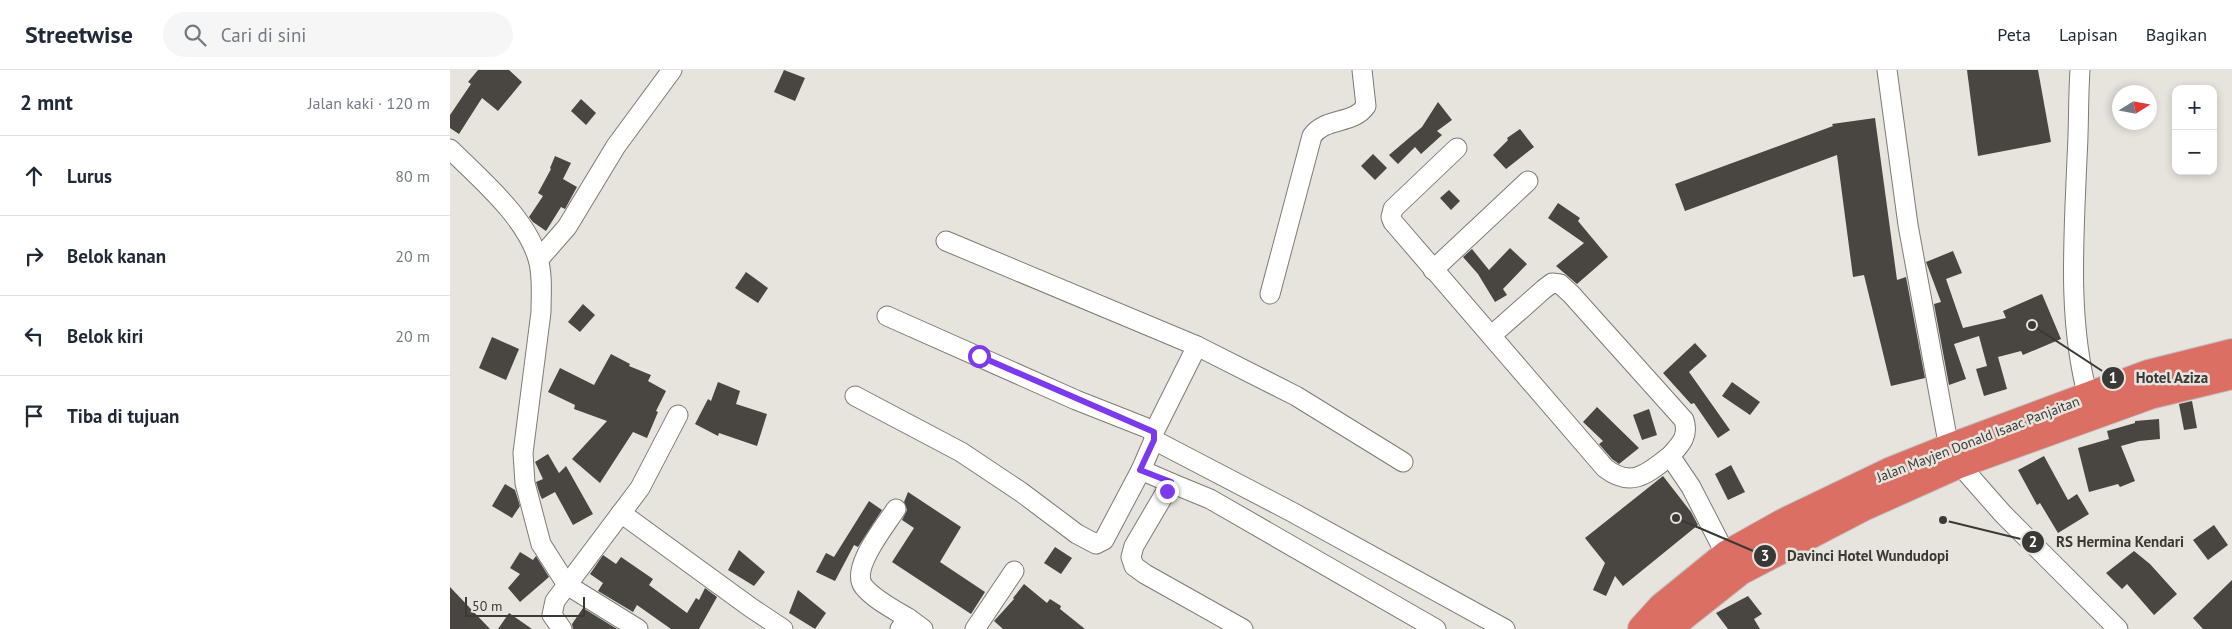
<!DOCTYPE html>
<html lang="id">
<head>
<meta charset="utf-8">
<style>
	:root { --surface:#fff; --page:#f6f6f7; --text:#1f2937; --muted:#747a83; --line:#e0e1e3 }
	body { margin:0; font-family:"PT Sans",sans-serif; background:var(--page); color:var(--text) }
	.controls { position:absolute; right:15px; top:15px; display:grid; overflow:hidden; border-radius:10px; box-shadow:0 2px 8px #0003 }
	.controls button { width:45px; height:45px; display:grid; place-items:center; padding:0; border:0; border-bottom:1px solid var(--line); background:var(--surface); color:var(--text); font:25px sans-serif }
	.compass { position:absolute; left:1662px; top:15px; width:45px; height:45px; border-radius:50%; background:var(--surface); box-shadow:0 2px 8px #0003; rotate:79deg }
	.scale { position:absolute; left:15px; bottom:12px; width:120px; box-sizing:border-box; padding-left:5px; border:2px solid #3b3936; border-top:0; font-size:14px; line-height:18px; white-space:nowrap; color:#3b3936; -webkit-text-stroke:4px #e7e3dd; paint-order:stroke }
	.stop { position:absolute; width:15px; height:15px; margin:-11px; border:4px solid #7c3aed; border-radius:50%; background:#fff }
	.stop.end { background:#7c3aed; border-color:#fff; box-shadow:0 1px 5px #0008 }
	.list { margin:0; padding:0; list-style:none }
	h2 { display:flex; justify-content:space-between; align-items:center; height:65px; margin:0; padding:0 20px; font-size:21px }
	h2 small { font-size:16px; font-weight:400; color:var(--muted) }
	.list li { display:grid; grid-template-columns:32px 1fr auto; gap:15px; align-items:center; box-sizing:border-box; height:80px; padding:0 20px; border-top:1px solid var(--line) }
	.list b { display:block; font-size:19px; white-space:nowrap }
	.list em { font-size:16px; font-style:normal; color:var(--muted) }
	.icon { flex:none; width:28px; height:28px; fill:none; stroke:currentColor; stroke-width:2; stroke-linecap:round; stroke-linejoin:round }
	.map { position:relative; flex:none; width:1782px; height:559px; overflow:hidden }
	header { display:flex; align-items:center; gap:30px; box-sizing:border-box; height:70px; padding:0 25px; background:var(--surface); border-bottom:1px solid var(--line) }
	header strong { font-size:24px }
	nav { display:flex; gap:28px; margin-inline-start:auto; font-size:18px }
	.search { width:350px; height:45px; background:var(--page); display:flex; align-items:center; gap:12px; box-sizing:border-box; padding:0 18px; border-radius:28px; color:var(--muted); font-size:19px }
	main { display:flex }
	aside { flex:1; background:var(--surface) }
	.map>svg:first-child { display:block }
</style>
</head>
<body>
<header>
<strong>Streetwise</strong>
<div class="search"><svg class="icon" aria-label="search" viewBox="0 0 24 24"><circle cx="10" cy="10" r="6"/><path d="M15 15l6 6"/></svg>Cari di sini</div>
<nav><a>Peta</a><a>Lapisan</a><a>Bagikan</a></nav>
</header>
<main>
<aside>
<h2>2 mnt<small>Jalan kaki · 120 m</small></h2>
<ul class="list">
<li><svg class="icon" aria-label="ahead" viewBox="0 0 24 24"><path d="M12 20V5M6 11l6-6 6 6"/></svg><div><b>Lurus</b></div><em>80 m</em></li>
<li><svg class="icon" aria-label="right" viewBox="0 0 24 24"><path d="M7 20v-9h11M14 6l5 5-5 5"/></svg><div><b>Belok kanan</b></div><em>20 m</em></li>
<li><svg class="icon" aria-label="left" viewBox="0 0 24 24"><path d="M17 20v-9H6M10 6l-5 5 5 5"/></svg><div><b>Belok kiri</b></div><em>20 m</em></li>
<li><svg class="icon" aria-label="arrive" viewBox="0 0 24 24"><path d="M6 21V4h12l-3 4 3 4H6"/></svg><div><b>Tiba di tujuan</b></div></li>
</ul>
</aside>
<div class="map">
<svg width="1782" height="559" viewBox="0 0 1782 559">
	<rect width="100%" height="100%" fill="#e7e3dd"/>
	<g fill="#494540">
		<path d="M28,0H59L72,12L48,41L32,28L9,64L0,58V45L21,14L18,12Z"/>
		<path d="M334,0L355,8L345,31L324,22Z"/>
		<path d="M1517,0H1588L1601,72L1528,86Z"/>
		<path d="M131,29L146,43L136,55L121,41Z"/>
		<path d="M988,32L1002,50L987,61L992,65L971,84L965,77L948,94L939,85L972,57Z"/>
		<path d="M1425,48L1447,210L1456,207L1475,308L1441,316L1414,205L1403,207L1387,85L1235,141L1225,114L1383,56L1382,54Z"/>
		<path d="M1070,59L1084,77L1056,99L1043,85L1058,70L1057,68Z"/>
		<path d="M923,84L937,98L925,110L911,96Z"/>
		<path d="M105,86L121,93L113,109L127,117L115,139L111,137L96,161L83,152L79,147L93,126L88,123L101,99L100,98Z"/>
		<path d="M999,120L1010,131L1001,140L990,128Z"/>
		<path d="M1108,133L1130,148L1128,151L1158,187L1127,214L1106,196L1134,173L1098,148Z"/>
		<path d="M1060,178L1077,194L1053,219L1057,225L1045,232L1028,204L1013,187L1022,179L1039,200Z"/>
		<path d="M1503,181L1512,203L1496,209L1513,258L1556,248L1553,241L1592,224L1611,269L1573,285L1571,281L1548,287L1557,319L1534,326L1526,299L1537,296L1529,266L1504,274L1516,309L1499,315L1484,234L1491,232L1476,192Z"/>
		<path d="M296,202L318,218L308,233L285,218Z"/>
		<path d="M133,234L145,245L130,262L118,252Z"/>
		<path d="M42,267L69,279L56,310L29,298Z"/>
		<path d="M1245,273L1257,286L1239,302L1280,360L1268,368L1244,333L1241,334L1213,303Z"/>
		<path d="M161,284L180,294L179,296L201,305L198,311L216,321L206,341L208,342L197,368L183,362L150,413L122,389L157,351L124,339L125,335L98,322L110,298L144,315Z"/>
		<path d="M268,312L290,321L286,334L317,344L307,376L269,363L268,366L245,354L258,329L261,331Z"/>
		<path d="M1282,312L1310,332L1300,345L1272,326Z"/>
		<path d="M1742,331L1747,358L1734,360L1729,334Z"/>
		<path d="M1147,337L1189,378L1169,394L1162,389L1149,374L1153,371L1133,352Z"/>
		<path d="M1199,339L1207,365L1192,370L1183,345Z"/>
		<path d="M1709,349L1710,369L1689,371L1671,376L1685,411L1670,417L1668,414L1639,422L1628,378L1659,369L1657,361L1685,353V351Z"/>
		<path d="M98,384L109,403L116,396L143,444L123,455L105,422L92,429L90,425L86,412L93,409L85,392Z"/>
		<path d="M1594,386L1618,430L1627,424L1639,444L1608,463L1590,433L1587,435L1568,400Z"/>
		<path d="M1281,395L1295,422L1278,430L1265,404Z"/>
		<path d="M1213,406L1241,442L1248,455L1173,516L1165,506L1156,526L1143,520L1155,493L1135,468Z"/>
		<path d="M55,414L65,420L70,436L62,448L42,436Z"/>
		<path d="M458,422L511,457L490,492L535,522L521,544L442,492L464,458L452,450L457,440L454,432Z"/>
		<path d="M419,431L432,440L408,477L404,475L385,511L366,502L376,483L384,487Z"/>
		<path d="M1764,455L1778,475L1758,490L1743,470Z"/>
		<path d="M605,477L622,488L611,504L594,493Z"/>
		<path d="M289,480L315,502L304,516L278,500Z"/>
		<path d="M1684,481L1700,494L1727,524L1704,545L1677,514L1672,519L1656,503Z"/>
		<path d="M70,482L83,490L86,486L99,507L70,532L58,518L70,504L60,498Z"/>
		<path d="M153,485L166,494L171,487L203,509L199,515L237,543L246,528L249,530L255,518L267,527L249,559H221L187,535L183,542L148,521L153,513L140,504Z"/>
		<path d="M1782,510V559H1753L1743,548Z"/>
		<path d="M574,514L597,533L600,529L611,536L610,539L635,559H553L544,551L564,529L563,528Z"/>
		<path d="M0,517L40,559H0Z"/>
		<path d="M348,520L376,543L365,559L339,543Z"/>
		<path d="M1298,526L1312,544L1304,549L1310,559H1278L1266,543Z"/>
		<path d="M133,538L167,559H123L122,554Z"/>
		<path d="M59,543L82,559H48Z"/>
	</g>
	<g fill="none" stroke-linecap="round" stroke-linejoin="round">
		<g stroke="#7e7a74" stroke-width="21">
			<g id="street">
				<path d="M1437,0L1458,155L1499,378"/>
				<path d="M1630,0C1628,29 1629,59 1627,88C1624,167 1617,249 1638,327"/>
				<path d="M1007,78L943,139L941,147L943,152L1155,398C1182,419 1198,403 1220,386L1241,417L1276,485"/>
				<path d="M0,79C30,109 76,147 88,189C93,205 91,225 91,242L73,383L75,413L91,474L117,515L188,559"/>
				<path d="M496,171L747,276L704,362"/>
				<path d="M89,189L117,157L166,76L222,0"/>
				<path d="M983,200L1078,111"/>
				<path d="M820,224L862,66C875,47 903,55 916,36L912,0"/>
				<path d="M437,246L626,330L697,358L704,362V370L691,400"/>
				<path d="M1042,265L1094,219L1102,213L1110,214L1121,224L1234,350C1239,366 1231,374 1220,386"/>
				<path d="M747,276L846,326L953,392"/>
				<path d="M405,326L511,382L571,422L627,464L646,474L654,470L691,400L721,413"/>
				<path d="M704,370L842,442L1055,559"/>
				<path d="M1509,394L1553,444L1668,559"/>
				<path d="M446,439C436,455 399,499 414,517C425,530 443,539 458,548"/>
				<path d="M171,443L300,537L333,559"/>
				<path d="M112,559L102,545L105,531L190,418L228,345"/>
				<path d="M450,559L458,548L473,559"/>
				<path d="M525,559L564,501"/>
				<path d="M793,559L695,504L684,496L681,487L684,476L721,413L760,429L986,559"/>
			</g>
		</g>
		<g stroke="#c0c0bf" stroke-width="30">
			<g id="highway">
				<path d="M1192,559L1212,537L1276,485L1333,453L1439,402L1499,378L1698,304L1782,283"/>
				<path d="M1220,559L1232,547L1290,501L1413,437L1509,394L1700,325L1782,305"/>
			</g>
		</g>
		<use href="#street" stroke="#fff" stroke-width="19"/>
		<use href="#highway" stroke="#db6f64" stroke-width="28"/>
	</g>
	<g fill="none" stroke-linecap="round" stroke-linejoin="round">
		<path stroke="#7c3aed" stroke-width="6" d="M529,286L704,362V370L690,400L721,412L717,421"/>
	</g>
	<g text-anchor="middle" stroke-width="5" stroke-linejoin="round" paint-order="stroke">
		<g font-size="14" fill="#3b3936" stroke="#e7e3dd">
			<text transform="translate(1528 369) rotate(-21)" y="5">Jalan Mayjen Donald Isaac Panjaitan</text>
		</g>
	</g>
	<path fill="none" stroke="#3b3936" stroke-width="2" d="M1582 255L1663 308M1493 450L1583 472M1226 448L1315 486"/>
	<g fill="#3b3936" stroke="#e7e3dd" stroke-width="2">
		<circle cx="1582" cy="255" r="5"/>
		<circle cx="1493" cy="450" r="5"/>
		<circle cx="1226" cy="448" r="5"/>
		<circle cx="1663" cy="308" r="12"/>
		<circle cx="1583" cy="472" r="12"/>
		<circle cx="1315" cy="486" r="12"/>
	</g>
	<g font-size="15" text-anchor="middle" font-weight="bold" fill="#fff">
		<text x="1663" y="313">1</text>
		<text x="1583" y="477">2</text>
		<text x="1315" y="491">3</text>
	</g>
	<g font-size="15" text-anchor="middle" font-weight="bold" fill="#3b3936" stroke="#e7e3dd" stroke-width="5" stroke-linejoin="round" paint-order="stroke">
		<text x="1722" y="313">Hotel Aziza</text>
		<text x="1670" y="477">RS Hermina Kendari</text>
		<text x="1418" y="491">Davinci Hotel Wundudopi</text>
	</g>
</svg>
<div class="controls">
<button>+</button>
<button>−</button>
</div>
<svg class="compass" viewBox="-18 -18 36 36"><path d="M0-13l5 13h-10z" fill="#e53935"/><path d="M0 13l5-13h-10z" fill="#747a83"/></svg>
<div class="scale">50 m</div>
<div class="stop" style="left:529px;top:286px"></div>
<div class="stop end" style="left:717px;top:421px"></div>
</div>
</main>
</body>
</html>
